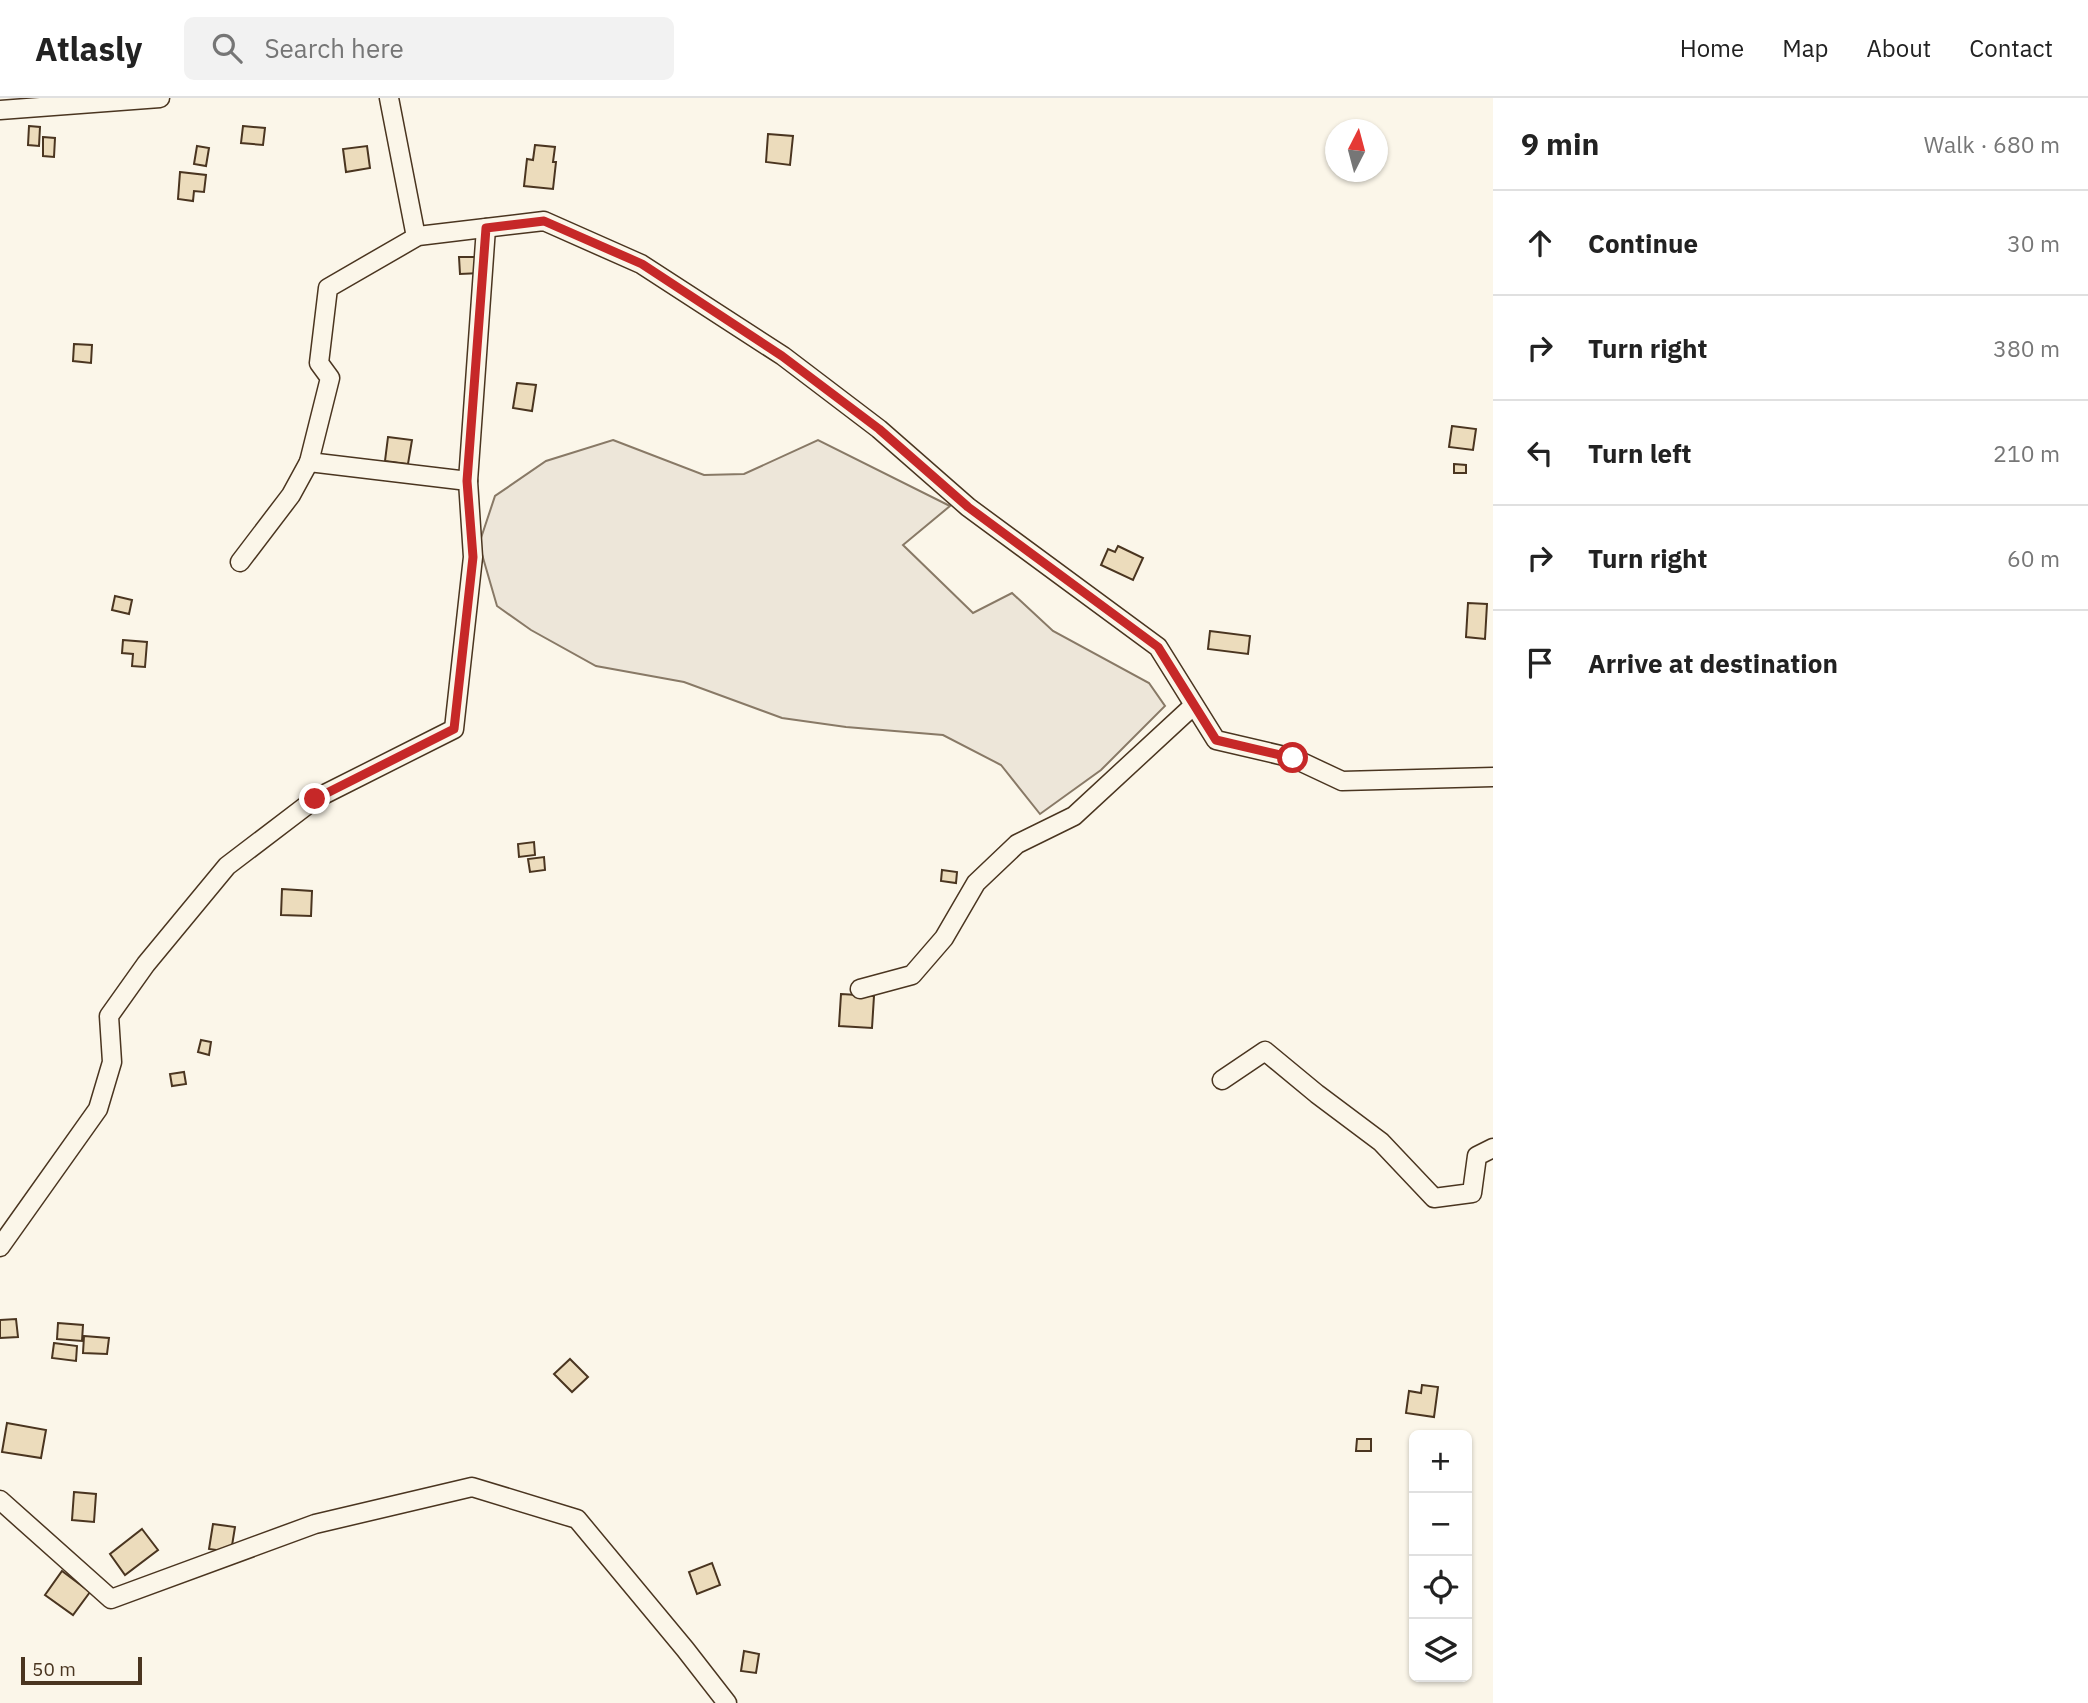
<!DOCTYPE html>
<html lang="en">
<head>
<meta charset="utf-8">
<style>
	:root { --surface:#fff; --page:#f2f2f2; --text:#222; --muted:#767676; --line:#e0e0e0 }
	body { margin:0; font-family:"IBM Plex Sans",sans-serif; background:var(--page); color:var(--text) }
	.controls { position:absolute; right:21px; bottom:21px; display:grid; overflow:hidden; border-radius:10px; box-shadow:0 2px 5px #0004 }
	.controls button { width:63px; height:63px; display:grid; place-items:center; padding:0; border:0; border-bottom:2px solid var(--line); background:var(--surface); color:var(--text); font:35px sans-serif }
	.compass { position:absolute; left:1325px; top:21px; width:63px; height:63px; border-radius:50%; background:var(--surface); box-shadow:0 2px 5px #0004; rotate:6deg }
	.scale { position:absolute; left:21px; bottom:18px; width:121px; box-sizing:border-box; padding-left:7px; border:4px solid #4a3520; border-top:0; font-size:19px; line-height:24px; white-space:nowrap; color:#4a3520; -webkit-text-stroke:5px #fbf6e9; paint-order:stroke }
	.stop { position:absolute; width:21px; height:21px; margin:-16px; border:5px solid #c62828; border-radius:50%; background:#fff }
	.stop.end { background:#c62828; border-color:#fff; box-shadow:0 2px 7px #0008 }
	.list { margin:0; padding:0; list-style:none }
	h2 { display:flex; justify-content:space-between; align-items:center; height:91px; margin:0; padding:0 28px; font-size:30px }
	h2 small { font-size:23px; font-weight:400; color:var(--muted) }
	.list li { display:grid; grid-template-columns:46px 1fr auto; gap:21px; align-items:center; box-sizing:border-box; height:105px; padding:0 28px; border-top:2px solid var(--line) }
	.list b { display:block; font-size:26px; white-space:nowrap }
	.list em { font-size:23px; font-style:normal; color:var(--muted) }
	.icon { flex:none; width:38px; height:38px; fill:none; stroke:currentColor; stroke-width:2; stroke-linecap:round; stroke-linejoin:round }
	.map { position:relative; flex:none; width:1493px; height:1605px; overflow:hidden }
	header { display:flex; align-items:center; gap:42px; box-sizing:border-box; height:98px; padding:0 35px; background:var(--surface); border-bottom:2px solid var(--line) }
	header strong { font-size:33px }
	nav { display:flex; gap:38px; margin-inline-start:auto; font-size:24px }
	.search { width:490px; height:63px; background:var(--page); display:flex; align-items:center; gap:18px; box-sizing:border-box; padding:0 24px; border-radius:10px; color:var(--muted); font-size:26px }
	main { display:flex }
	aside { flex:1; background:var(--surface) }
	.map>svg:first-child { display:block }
</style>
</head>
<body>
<header>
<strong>Atlasly</strong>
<div class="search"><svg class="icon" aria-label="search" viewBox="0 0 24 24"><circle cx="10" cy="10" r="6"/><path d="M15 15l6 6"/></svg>Search here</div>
<nav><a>Home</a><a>Map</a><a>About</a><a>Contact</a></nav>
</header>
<main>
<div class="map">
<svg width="1493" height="1605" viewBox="0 0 1493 1605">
	<rect width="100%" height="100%" fill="#fbf6e9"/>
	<path fill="#ede6d9" stroke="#887966" stroke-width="2" d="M613,342L704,377L744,376L818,342L950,408L903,447L973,515L1012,495L1053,533L1149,585L1165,608L1101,672L1040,716L1001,667L943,637L846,629L782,620L684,584L596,568L531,532L497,508L479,446L495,398L546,363Z"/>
	<g fill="#ecdcbc" stroke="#4a3520" stroke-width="2">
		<path d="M29,28L40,29L39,48L28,47Z"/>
		<path d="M243,28L265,30L263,47L241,45Z"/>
		<path d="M768,36L793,38L790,67L766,64Z"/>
		<path d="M43,39L55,40L54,59L43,58Z"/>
		<path d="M535,47L555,49L553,64H556L553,91L524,88L527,61L533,62Z"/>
		<path d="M197,48L209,50L206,68L194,66Z"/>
		<path d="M367,48L370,70L346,74L343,51Z"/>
		<path d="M180,74L206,77L204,94L194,93L193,103L178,101Z"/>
		<path d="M459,159H480L481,175L460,176Z"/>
		<path d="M74,246L92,247L91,265L73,263Z"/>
		<path d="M517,285L536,287L532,313L513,310Z"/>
		<path d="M1452,328L1476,331L1473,352L1449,349Z"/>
		<path d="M388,339L412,342L408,366L385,363Z"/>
		<path d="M1454,366L1466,367V375H1454Z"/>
		<path d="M1118,448L1143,460L1133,482L1101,467L1108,451L1115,454Z"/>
		<path d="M115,498L132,502L129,516L112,512Z"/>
		<path d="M1468,505L1487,506L1485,541L1466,539Z"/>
		<path d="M1210,533L1250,538L1248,556L1208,551Z"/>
		<path d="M123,542L147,544L145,569L132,568L133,556L122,555Z"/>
		<path d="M534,744L535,757L519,759L518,746Z"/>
		<path d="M544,759L545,772L530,774L528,761Z"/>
		<path d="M942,772L957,774L956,785L941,783Z"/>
		<path d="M282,791L312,793L311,818L281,817Z"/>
		<path d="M841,896L874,898L872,930L839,928Z"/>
		<path d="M201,942L211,944L209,957L198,954Z"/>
		<path d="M184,974L186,986L172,988L170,976Z"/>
		<path d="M16,1221L18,1239L0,1240V1222Z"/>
		<path d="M58,1225L83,1227L82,1243L57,1241Z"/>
		<path d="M84,1238L109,1240L107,1256L83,1255Z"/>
		<path d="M54,1245L77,1248L76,1263L52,1260Z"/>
		<path d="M570,1261L588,1279L572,1294L554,1276Z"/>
		<path d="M1422,1287L1438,1289L1434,1319L1406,1315L1409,1293L1421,1295Z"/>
		<path d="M7,1325L46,1332L41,1360L2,1354Z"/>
		<path d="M1357,1341H1371V1353H1356Z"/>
		<path d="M74,1394L96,1396L94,1424L72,1422Z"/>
		<path d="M213,1426L235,1429L231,1454L209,1451Z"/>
		<path d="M142,1431L158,1452L125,1477L110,1456Z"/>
		<path d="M712,1465L720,1487L697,1496L689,1474Z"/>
		<path d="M62,1473L90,1494L73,1517L45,1497Z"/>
		<path d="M744,1553L759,1556L756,1575L741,1573Z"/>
	</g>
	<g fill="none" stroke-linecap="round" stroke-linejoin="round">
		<g stroke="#4a3520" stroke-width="21">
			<g id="minor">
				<path d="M389,0L416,139"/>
				<path d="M0,12L160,0"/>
				<path d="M468,383L486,130"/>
				<path d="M240,464L291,397L309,364"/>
				<path d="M860,891L912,877L944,840L976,785L1017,746L1074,718L1193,608"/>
				<path d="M1222,982L1265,953L1317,996L1381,1044L1434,1100L1472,1095L1477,1058L1493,1050"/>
				<path d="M0,1149L98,1011L112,964L109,918L146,866L227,768L315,701L454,631L473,459L468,383L309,364L330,280L319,265L328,190L418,138L544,123L641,166L783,258L879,331L968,409L1158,549L1216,642L1293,660L1342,683L1493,679"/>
				<path d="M0,1402L111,1501L315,1426L472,1389L577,1421L685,1551L727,1605"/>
			</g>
		</g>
		<use href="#minor" stroke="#fbf6e9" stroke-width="18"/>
	</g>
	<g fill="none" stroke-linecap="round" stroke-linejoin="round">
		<path stroke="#c62828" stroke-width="9" d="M315,701L454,631L473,459L467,383L486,130L544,123L642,166L782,258L879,331L968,409L1158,549L1216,642L1293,660"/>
	</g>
</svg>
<div class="controls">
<button>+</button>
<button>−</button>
<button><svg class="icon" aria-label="locate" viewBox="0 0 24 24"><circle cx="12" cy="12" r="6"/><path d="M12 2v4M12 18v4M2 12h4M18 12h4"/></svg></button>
<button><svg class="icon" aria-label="layers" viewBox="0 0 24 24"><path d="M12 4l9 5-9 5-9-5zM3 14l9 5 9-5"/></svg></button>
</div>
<svg class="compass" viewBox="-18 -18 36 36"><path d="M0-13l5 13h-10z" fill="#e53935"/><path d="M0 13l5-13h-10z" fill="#767676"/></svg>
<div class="scale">50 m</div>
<div class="stop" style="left:1293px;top:660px"></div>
<div class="stop end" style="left:315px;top:701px"></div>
</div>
<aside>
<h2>9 min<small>Walk · 680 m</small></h2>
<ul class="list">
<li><svg class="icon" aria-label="ahead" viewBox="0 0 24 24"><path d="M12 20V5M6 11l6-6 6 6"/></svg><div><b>Continue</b></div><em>30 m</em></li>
<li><svg class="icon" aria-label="right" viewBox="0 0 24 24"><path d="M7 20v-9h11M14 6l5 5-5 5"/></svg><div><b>Turn right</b></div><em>380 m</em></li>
<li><svg class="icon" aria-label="left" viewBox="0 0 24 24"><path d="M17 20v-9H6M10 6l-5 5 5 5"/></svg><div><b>Turn left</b></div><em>210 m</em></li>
<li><svg class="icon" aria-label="right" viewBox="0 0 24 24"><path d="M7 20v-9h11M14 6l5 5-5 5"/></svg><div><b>Turn right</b></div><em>60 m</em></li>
<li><svg class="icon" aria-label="arrive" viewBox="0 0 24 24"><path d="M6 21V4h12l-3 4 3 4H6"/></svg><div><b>Arrive at destination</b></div></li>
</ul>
</aside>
</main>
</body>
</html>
